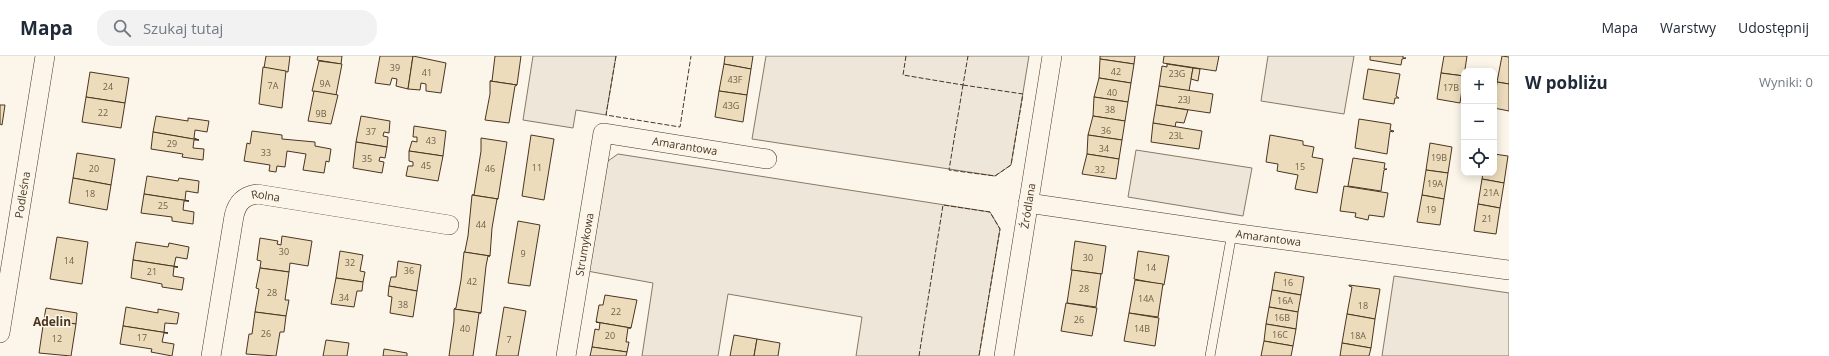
<!DOCTYPE html>
<html lang="pl">
<head>
<meta charset="utf-8">
<style>
	:root { --surface:#fff; --page:#f2f2f3; --text:#1f2937; --muted:#747a83; --line:#e0e1e3 }
	body { margin:0; font-family:"Open Sans",sans-serif; background:var(--page); color:var(--text) }
	.controls { position:absolute; right:12px; top:12px; display:grid; overflow:hidden; border-radius:8px; box-shadow:0 2px 10px #0003 }
	.controls button { width:36px; height:36px; display:grid; place-items:center; padding:0; border:0; border-bottom:1px solid var(--line); background:var(--surface); color:var(--text); font:20px sans-serif }
	.list { margin:0; padding:0; list-style:none }
	h2 { display:flex; justify-content:space-between; align-items:center; height:52px; margin:0; padding:0 16px; font-size:17px }
	h2 small { font-size:13px; font-weight:400; color:var(--muted) }
	.icon { flex:none; width:22px; height:22px; fill:none; stroke:currentColor; stroke-width:2; stroke-linecap:round; stroke-linejoin:round }
	.map { position:relative; flex:none; width:1509px; height:300px; overflow:hidden }
	header { display:flex; align-items:center; gap:24px; box-sizing:border-box; height:56px; padding:0 20px; background:var(--surface); border-bottom:1px solid var(--line) }
	header strong { font-size:19px }
	nav { display:flex; gap:22px; margin-inline-start:auto; font-size:14px }
	.search { width:280px; height:36px; background:var(--page); display:flex; align-items:center; gap:10px; box-sizing:border-box; padding:0 14px; border-radius:16px; color:var(--muted); font-size:15px }
	main { display:flex }
	aside { flex:1; background:var(--surface) }
	.map>svg:first-child { display:block }
</style>
</head>
<body>
<header>
<strong>Mapa</strong>
<div class="search"><svg class="icon" aria-label="search" viewBox="0 0 24 24"><circle cx="10" cy="10" r="6"/><path d="M15 15l6 6"/></svg>Szukaj tutaj</div>
<nav><a>Mapa</a><a>Warstwy</a><a>Udostępnij</a></nav>
</header>
<main>
<div class="map">
<svg width="1509" height="300" viewBox="0 0 1509 300">
	<rect width="100%" height="100%" fill="#fbf6e9"/>
	<g fill="#ede6d9" stroke="#887966">
		<path d="M533,0H616L606,59L576,54L573,72L523,64Z"/>
		<path d="M766,0H1029L1011,109L995,120L752,83Z"/>
		<path d="M1268,0H1354L1344,58L1261,45Z"/>
		<path d="M1136,94L1252,112L1243,160L1128,141Z"/>
		<path d="M618,98L990,156L1000,173L979,300H856L862,261L728,238L718,300H642L653,227L587,215L605,107Z"/>
		<path d="M1394,220L1509,237V300H1382Z"/>
	</g>
	<g fill="#ecdcbc" stroke="#4a3520">
		<path d="M266,0H290L288,16L264,12Z"/>
		<path d="M318,0H342L341,8L317,4Z"/>
		<path d="M380,0H413L408,33L396,30L397,23L392,22L390,29L375,27Z"/>
		<path d="M413,0L446,7L441,37L426,35V28L421,27L420,34L408,33Z"/>
		<path d="M495,0H521L517,29L490,25H492Z"/>
		<path d="M725,0H753L751,13L724,8Z"/>
		<path d="M1100,0H1135L1134,8L1100,3Z"/>
		<path d="M1164,0H1219L1216,15L1163,7Z"/>
		<path d="M1370,0H1403V2H1406L1402,3L1401,9L1370,4Z"/>
		<path d="M1444,0H1467L1464,20L1441,17Z"/>
		<path d="M1502,0L1509,1V28L1497,26Z"/>
		<path d="M1100,3L1134,8L1131,27L1099,22Z"/>
		<path d="M319,5L342,8L336,39L312,35Z"/>
		<path d="M724,8L751,13L747,39L719,35Z"/>
		<path d="M1167,8L1193,12L1189,35L1159,30L1162,10L1167,11Z"/>
		<path d="M263,11L286,15L282,52L259,48Z"/>
		<path d="M1193,12L1200,13L1198,25L1191,23Z"/>
		<path d="M1368,13L1400,18L1396,40L1399,42H1395L1394,48L1363,43Z"/>
		<path d="M90,16L129,22L125,47L86,41Z"/>
		<path d="M1441,17L1464,20L1460,47L1437,43Z"/>
		<path d="M1099,22L1131,27L1128,46L1094,41Z"/>
		<path d="M490,25L517,29L515,30L509,67L485,64L490,38Z"/>
		<path d="M1497,26L1509,28V55L1494,52Z"/>
		<path d="M1159,30L1213,38L1210,57L1156,49Z"/>
		<path d="M314,35L338,39L331,68L308,65Z"/>
		<path d="M719,35L747,39L743,66L715,61Z"/>
		<path d="M86,41L125,47L121,72L82,66Z"/>
		<path d="M1094,41L1128,46L1125,65L1093,60Z"/>
		<path d="M0,49H5L2,69L0,68Z"/>
		<path d="M1156,49L1188,54L1184,67L1176,66L1175,71L1153,67Z"/>
		<path d="M156,60L188,65V62L209,65L207,76L195,74L194,82L199,84L153,76Z"/>
		<path d="M361,60L390,65L389,77L384,76L383,80L388,81L387,91L356,86Z"/>
		<path d="M1093,60L1125,65L1122,84L1088,79Z"/>
		<path d="M1359,63L1391,68L1390,74L1394,75L1393,76L1390,75L1387,98L1355,92Z"/>
		<path d="M1153,67L1202,75L1199,93L1151,86Z"/>
		<path d="M414,70L446,75L443,100L409,95L412,85L417,86V81H413Z"/>
		<path d="M252,75L282,79V83L315,86V90L331,93L329,106L326,105L324,117L303,114L306,98L287,95L285,111L277,110L276,116L269,115L270,109L244,105L247,87L250,88Z"/>
		<path d="M153,76L199,84H194L193,92L204,93L203,104L182,101L183,98L151,93Z"/>
		<path d="M531,79L554,83L544,144L522,140Z"/>
		<path d="M1088,79L1122,84L1119,103L1087,98Z"/>
		<path d="M1270,79L1303,85V89L1314,91L1312,101L1323,103L1317,137L1295,133L1298,119L1277,115L1278,108L1266,106Z"/>
		<path d="M481,82L507,86L498,143L472,139H474L481,95Z"/>
		<path d="M356,86L387,91L385,102L380,101L379,105L384,106L382,117L353,112Z"/>
		<path d="M1430,87L1452,91L1448,117L1426,114Z"/>
		<path d="M409,95L443,100L438,125L406,120L408,110H413V106L409,105Z"/>
		<path d="M77,97L115,103L111,129L73,122Z"/>
		<path d="M1087,98L1119,103L1116,123L1082,118Z"/>
		<path d="M1494,98L1508,100L1504,127L1482,123L1483,117H1494Z"/>
		<path d="M1353,102L1385,107L1384,113H1387L1384,114L1381,135L1348,130Z"/>
		<path d="M1426,114L1448,117L1444,143L1422,139Z"/>
		<path d="M147,120L178,125L179,122L199,125L198,137L186,135L185,144L189,145L144,138Z"/>
		<path d="M73,122L111,129L107,154L69,147Z"/>
		<path d="M1482,123L1504,127L1500,152L1478,148Z"/>
		<path d="M1344,130L1388,137L1384,161L1369,159L1368,164L1355,161L1356,157L1340,155Z"/>
		<path d="M144,138L189,145H184L183,154L194,156L193,168L172,165V161L141,157Z"/>
		<path d="M472,139L498,143H497L492,172L490,200L464,196L465,195L468,180Z"/>
		<path d="M1422,139L1444,143L1440,169L1417,166Z"/>
		<path d="M1478,148L1500,152L1496,178L1474,175Z"/>
		<path d="M518,165L540,169L530,230L508,227Z"/>
		<path d="M282,180L312,185L308,210L290,207L289,216L260,212L261,205L257,204L260,182L278,185L277,188L281,189Z"/>
		<path d="M57,181L88,186L82,228L50,223Z"/>
		<path d="M1075,185L1106,190L1102,218L1071,214Z"/>
		<path d="M136,186L168,191L169,187L189,191L187,203L176,201L174,210L178,211L133,204Z"/>
		<path d="M340,195L363,199L360,215L365,216L363,226L336,222Z"/>
		<path d="M1138,195L1169,200L1164,229L1134,223Z"/>
		<path d="M464,196L490,200H488L486,210L481,257L454,253L456,252L461,224Z"/>
		<path d="M133,204L178,211H174L173,220L184,222L182,234L162,231V228L131,222Z"/>
		<path d="M398,205L421,209L417,235L389,230L391,221H396Z"/>
		<path d="M260,212L289,216L285,244H289L286,260L255,256L259,233L256,232Z"/>
		<path d="M1072,214L1101,218L1096,251L1067,247Z"/>
		<path d="M1275,216L1304,221L1301,239L1272,234Z"/>
		<path d="M336,222L363,226L362,235H357L354,251L331,248Z"/>
		<path d="M1135,224L1163,228L1158,261L1129,257Z"/>
		<path d="M1349,229L1380,233L1375,263L1347,258L1352,231L1349,230Z"/>
		<path d="M389,230L417,235L413,261L390,257L392,241L388,240Z"/>
		<path d="M1272,234L1301,239L1298,256L1269,251Z"/>
		<path d="M605,239L637,244L631,272L596,266L599,249H603Z"/>
		<path d="M1066,247L1097,252L1092,280L1061,275Z"/>
		<path d="M126,251L158,257V253L179,257L177,268L165,267L164,276L168,277L123,270Z"/>
		<path d="M504,251L526,255L518,300H496Z"/>
		<path d="M1269,251L1298,256L1296,273L1266,268Z"/>
		<path d="M46,252L77,257L76,268L44,263Z"/>
		<path d="M454,253L481,257H479L473,300H449L454,265Z"/>
		<path d="M255,256L286,260L284,276H280L276,300L246,298L249,278H252Z"/>
		<path d="M1129,257L1159,262L1155,290L1124,285Z"/>
		<path d="M1347,258L1375,263L1371,292L1342,287Z"/>
		<path d="M44,263L76,268L71,300L39,297Z"/>
		<path d="M596,266L631,272H628L626,286H629L627,296L592,291L595,273L599,274L600,267Z"/>
		<path d="M1266,268L1296,273L1293,290L1264,285Z"/>
		<path d="M123,270L168,277H164L162,286L174,288L172,300L151,296L152,293L120,288Z"/>
		<path d="M734,279L757,283L754,300H730Z"/>
		<path d="M757,283L780,287L778,300H754Z"/>
		<path d="M326,284L349,287L347,300H323Z"/>
		<path d="M1264,285L1293,290L1291,300H1261Z"/>
		<path d="M1342,287L1371,292L1369,300H1340Z"/>
		<path d="M592,291L627,296L626,300H590Z"/>
		<path d="M384,293L407,297V300H383Z"/>
	</g>
	<g fill="none" stroke-linecap="round" stroke-linejoin="round">
		<g stroke="#4a3520" stroke-width="10">
			<path id="service" d="M1210,300L1232,177"/>
		</g>
		<g stroke="#4a3520" stroke-width="20">
			<g id="minor">
				<path id="s1" d="M1028,147L1232,177L1509,214"/>
				<path id="s2" d="M0,277L45,0"/>
				<path id="s3" d="M211,300L234,160C237,147 243,140 257,138L449,169"/>
				<path id="s4" d="M566,300L603,77L767,103"/>
				<path id="s5" d="M1004,300L1052,0"/>
			</g>
		</g>
		<use href="#service" stroke="#fbf6e9" stroke-width="9"/>
		<use href="#minor" stroke="#fbf6e9" stroke-width="19"/>
		<g stroke="#4a3520" stroke-width="1" stroke-dasharray="5 2" stroke-linecap="butt">
			<path d="M616,0L606,59L680,71L691,0"/>
			<path d="M906,0L903,19L963,29L968,0"/>
			<path d="M963,29L1023,38L1011,109L995,120L949,114Z"/>
			<path d="M919,300L943,149L990,156L1000,173L979,300"/>
		</g>
	</g>
	<g text-anchor="middle" stroke-width="3" stroke-linejoin="round" paint-order="stroke">
		<g font-size="9" fill="#725f47">
			<text x="395" y="15">39</text>
			<text x="1116" y="19">42</text>
			<text x="427" y="20">41</text>
			<text x="1177" y="21">23G</text>
			<text x="735" y="27">43F</text>
			<text x="325" y="31">9A</text>
			<text x="273" y="33">7A</text>
			<text x="108" y="34">24</text>
			<text x="1451" y="35">17B</text>
			<text x="1112" y="40">40</text>
			<text x="1184" y="47">23J</text>
			<text x="731" y="53">43G</text>
			<text x="1110" y="57">38</text>
			<text x="103" y="60">22</text>
			<text x="321" y="61">9B</text>
			<text x="1106" y="78">36</text>
			<text x="371" y="79">37</text>
			<text x="1176" y="83">23L</text>
			<text x="431" y="88">43</text>
			<text x="172" y="91">29</text>
			<text x="1104" y="96">34</text>
			<text x="266" y="100">33</text>
			<text x="1439" y="105">19B</text>
			<text x="367" y="106">35</text>
			<text x="426" y="113">45</text>
			<text x="1300" y="114">15</text>
			<text x="537" y="115">11</text>
			<text x="94" y="116">20</text>
			<text x="490" y="116">46</text>
			<text x="1100" y="117">32</text>
			<text x="1435" y="131">19A</text>
			<text x="1491" y="140">21A</text>
			<text x="90" y="141">18</text>
			<text x="163" y="153">25</text>
			<text x="1431" y="157">19</text>
			<text x="1487" y="166">21</text>
			<text x="481" y="172">44</text>
			<text x="284" y="199">30</text>
			<text x="523" y="201">9</text>
			<text x="1088" y="205">30</text>
			<text x="69" y="208">14</text>
			<text x="350" y="210">32</text>
			<text x="1151" y="215">14</text>
			<text x="409" y="218">36</text>
			<text x="152" y="219">21</text>
			<text x="472" y="229">42</text>
			<text x="1288" y="230">16</text>
			<text x="1084" y="236">28</text>
			<text x="272" y="240">28</text>
			<text x="344" y="245">34</text>
			<text x="1146" y="246">14A</text>
			<text x="1285" y="248">16A</text>
			<text x="403" y="252">38</text>
			<text x="1363" y="253">18</text>
			<text x="616" y="259">22</text>
			<text x="1282" y="265">16B</text>
			<text x="1079" y="267">26</text>
			<text x="465" y="276">40</text>
			<text x="1142" y="276">14B</text>
			<text x="266" y="281">26</text>
			<text x="1280" y="282">16C</text>
			<text x="610" y="283">20</text>
			<text x="1358" y="283">18A</text>
			<text x="142" y="285">17</text>
			<text x="57" y="286">12</text>
			<text x="509" y="287">7</text>
		</g>
		<g font-size="11" fill="#4a3520" stroke="#fbf6e9">
			<text dy="4" stroke="none"><textPath href="#s4" startOffset="309">Amarantowa</textPath></text>
			<text dy="4" stroke="none"><textPath href="#s2" startOffset="140">Podleśna</textPath></text>
			<text dy="4" stroke="none"><textPath href="#s3" startOffset="185">Rolna</textPath></text>
			<text dy="4" stroke="none"><textPath href="#s5" startOffset="152">Źródlana</textPath></text>
			<text dy="4" stroke="none"><textPath href="#s1" startOffset="243">Amarantowa</textPath></text>
			<text dy="4" stroke="none"><textPath href="#s4" startOffset="113">Strumykowa</textPath></text>
		</g>
		<g font-size="12" font-weight="bold" fill="#4a3520" stroke="#fbf6e9">
			<text x="52" y="270">Adelin</text>
		</g>
	</g>
</svg>
<div class="controls">
<button>+</button>
<button>−</button>
<button><svg class="icon" aria-label="locate" viewBox="0 0 24 24"><circle cx="12" cy="12" r="6"/><path d="M12 2v4M12 18v4M2 12h4M18 12h4"/></svg></button>
</div>
</div>
<aside>
<h2>W pobliżu<small>Wyniki: 0</small></h2>
<ul class="list">
</ul>
</aside>
</main>
</body>
</html>
